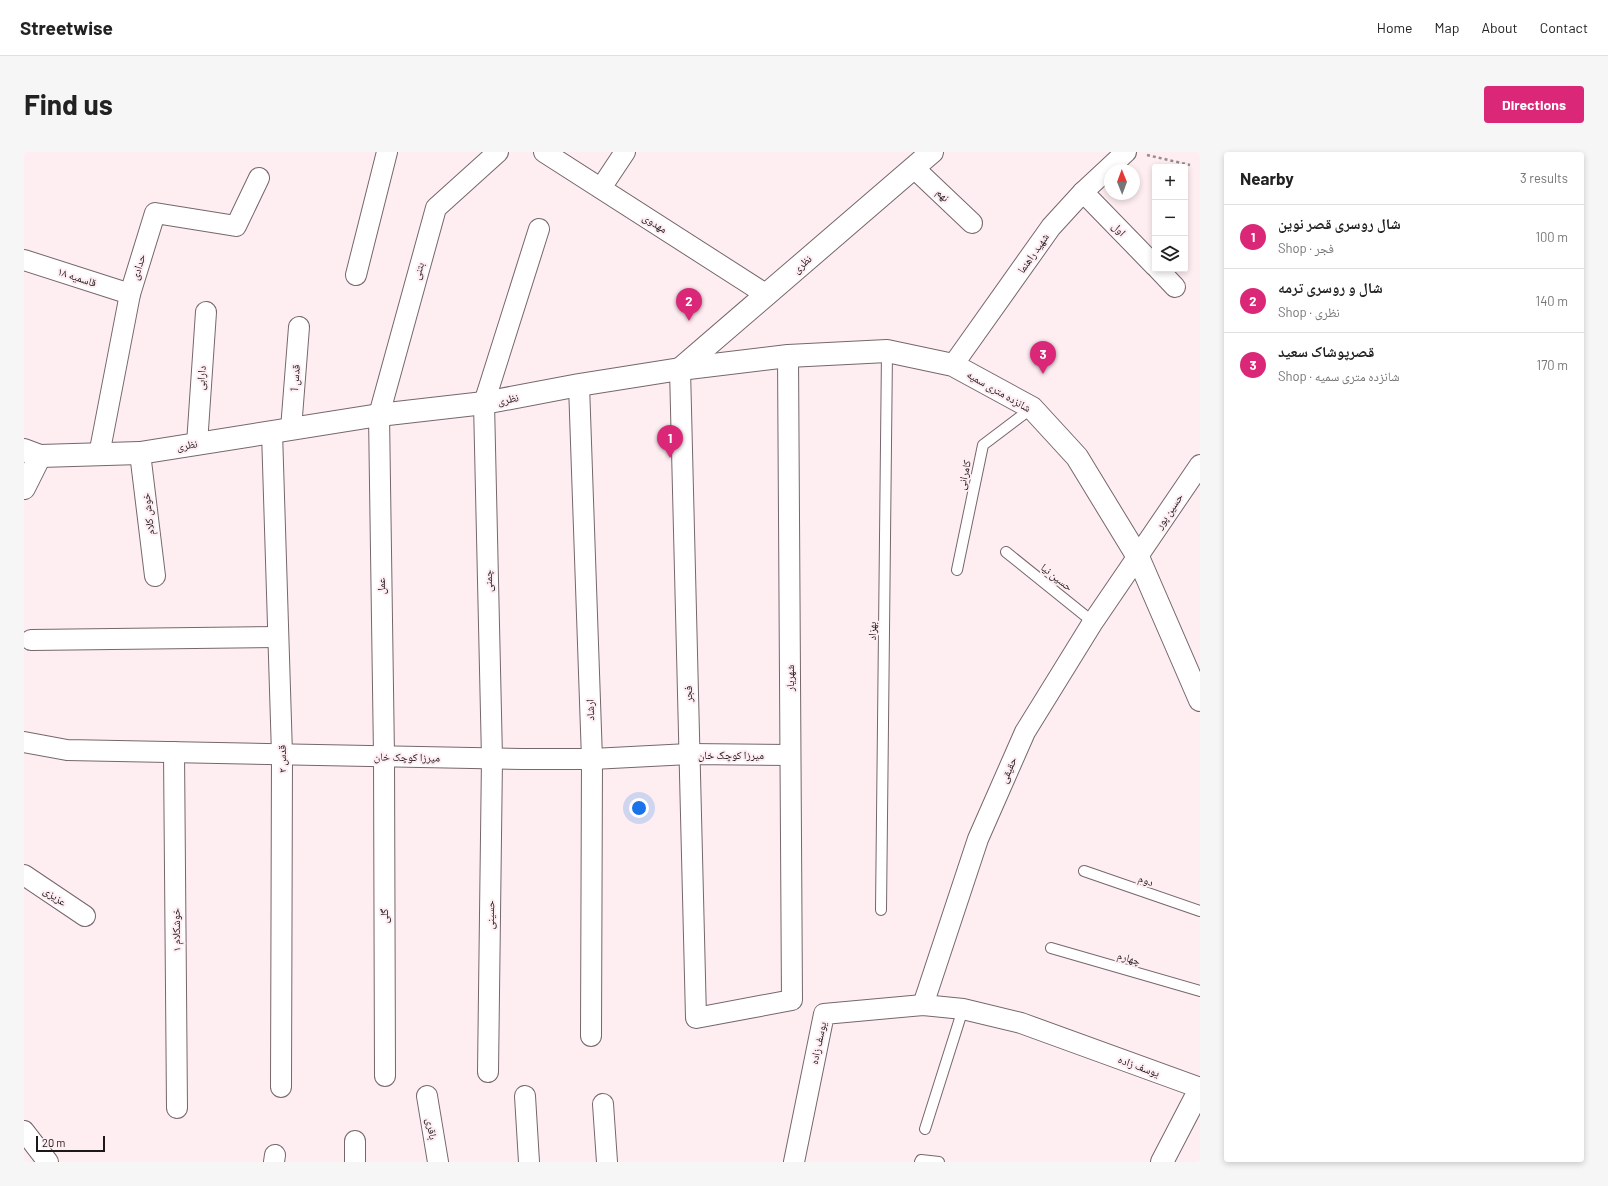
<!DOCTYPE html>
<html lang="en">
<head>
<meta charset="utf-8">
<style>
	:root { --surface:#fff; --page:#f6f6f6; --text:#222; --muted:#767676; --line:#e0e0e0; --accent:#db2777 }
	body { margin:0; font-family:Barlow,"Noto Naskh Arabic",sans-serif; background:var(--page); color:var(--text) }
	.controls { position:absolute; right:12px; top:12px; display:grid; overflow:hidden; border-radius:4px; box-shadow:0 2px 6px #0003 }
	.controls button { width:36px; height:36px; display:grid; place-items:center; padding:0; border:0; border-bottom:1px solid var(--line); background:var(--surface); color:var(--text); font:20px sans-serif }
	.compass { position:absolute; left:1080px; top:12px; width:36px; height:36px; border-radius:50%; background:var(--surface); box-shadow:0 2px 6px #0003; rotate:359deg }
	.scale { position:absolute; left:12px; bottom:10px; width:69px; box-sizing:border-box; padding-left:4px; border:2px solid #1d1719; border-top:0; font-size:11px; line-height:14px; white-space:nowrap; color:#1d1719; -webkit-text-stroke:3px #feeef2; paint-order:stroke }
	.you { position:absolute; left:615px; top:656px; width:14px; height:14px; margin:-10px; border:3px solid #fff; border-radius:50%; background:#1a73e8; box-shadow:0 0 0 6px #1a73e833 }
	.badge { display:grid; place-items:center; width:26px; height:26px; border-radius:50%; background:var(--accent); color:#fff; font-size:13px; font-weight:700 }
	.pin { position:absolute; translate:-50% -33px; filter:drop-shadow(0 1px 2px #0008) }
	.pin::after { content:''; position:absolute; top:21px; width:14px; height:12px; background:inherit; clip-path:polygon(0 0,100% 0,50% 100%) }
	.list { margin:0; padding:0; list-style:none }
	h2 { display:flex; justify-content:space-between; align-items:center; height:52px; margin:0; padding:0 16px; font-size:17px }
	h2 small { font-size:13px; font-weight:400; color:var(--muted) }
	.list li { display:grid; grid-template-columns:26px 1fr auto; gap:12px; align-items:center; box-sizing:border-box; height:64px; padding:0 16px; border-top:1px solid var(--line) }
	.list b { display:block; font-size:15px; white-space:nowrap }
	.list p { margin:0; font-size:13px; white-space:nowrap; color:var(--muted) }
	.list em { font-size:13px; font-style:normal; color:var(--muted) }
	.icon { flex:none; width:22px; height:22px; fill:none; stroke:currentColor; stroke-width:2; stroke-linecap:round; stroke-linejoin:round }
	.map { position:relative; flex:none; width:1176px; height:1010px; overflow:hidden; border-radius:4px }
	header { display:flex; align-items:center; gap:24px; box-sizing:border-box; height:56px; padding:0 20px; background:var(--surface); border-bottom:1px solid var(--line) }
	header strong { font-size:19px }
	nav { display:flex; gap:22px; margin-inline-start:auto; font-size:14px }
	.intro { display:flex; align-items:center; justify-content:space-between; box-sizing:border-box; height:96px; padding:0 24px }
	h1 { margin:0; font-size:28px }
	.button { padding:10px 18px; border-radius:4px; background:var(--accent); color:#fff; font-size:14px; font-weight:700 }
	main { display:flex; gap:24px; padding:0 24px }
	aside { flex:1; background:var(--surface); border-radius:4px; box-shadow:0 2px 6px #0003 }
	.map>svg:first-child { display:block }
</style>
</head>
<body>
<header>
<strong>Streetwise</strong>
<nav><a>Home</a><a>Map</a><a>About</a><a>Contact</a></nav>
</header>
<div class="intro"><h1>Find us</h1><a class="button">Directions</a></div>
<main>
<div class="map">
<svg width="1176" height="1010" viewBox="0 0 1176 1010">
	<rect width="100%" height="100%" fill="#feeef2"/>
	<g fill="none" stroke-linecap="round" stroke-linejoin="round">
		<g stroke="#75676b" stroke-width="12">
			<g id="lane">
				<path d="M982,400L1069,470"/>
				<path d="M933,418L959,293L1008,256"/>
				<path d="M1060,719L1176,759"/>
				<path d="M857,758L863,199"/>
				<path d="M1027,796L1176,839"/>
				<path d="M901,977L939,857"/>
				<path d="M896,1010L897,1008L915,1010"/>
			</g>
		</g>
		<g stroke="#75676b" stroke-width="22">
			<g id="street">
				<path d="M520,0L743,143"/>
				<path d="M890,16L948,71"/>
				<path d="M577,36L601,0"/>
				<path d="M1059,40L1131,114"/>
				<path d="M0,108L106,142"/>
				<path d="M1134,117L1151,135"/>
				<path d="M332,123L363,0"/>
				<path d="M929,213L1027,75L1059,40L1102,0"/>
				<path d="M656,217L672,866L768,848L764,204"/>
				<path d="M555,233L568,607L567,884"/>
				<path d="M267,277L275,175"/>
				<path d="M248,280L258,602L257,935"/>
				<path d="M173,292L182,160"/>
				<path d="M116,301L131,424"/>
				<path d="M75,303L106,142L131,61L212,74L235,26"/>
				<path d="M7,488L254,485"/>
				<path d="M0,590L43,598L499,607H568L665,602L766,603"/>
				<path d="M150,600L153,956"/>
				<path d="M0,723L61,764"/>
				<path d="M899,853L954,687L1001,580L1069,470L1176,313"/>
				<path d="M464,920L468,606L460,251L515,77"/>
				<path d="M361,924L360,604L355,263L412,56L474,0"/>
				<path d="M403,944L414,1010"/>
				<path d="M501,944L505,1010"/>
				<path d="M579,952L583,1010"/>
				<path d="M0,979L24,1010"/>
				<path d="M331,989V1010"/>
				<path d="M250,1010L251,1003"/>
				<path d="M770,1010L800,862L899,853L939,857L997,871L1176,936"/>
			</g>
		</g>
		<g stroke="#75676b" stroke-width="24">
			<g id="secondary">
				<path d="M656,217L908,0"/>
				<path d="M0,298L16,304L116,301L355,263L460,251L555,233L656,217L764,204L863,199L929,213L1008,256L1053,305L1114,405L1176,548"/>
				<path d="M0,336L16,304"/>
				<path d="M1138,1010L1176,937"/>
			</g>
		</g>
		<path stroke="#978b8e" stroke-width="2.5" stroke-dasharray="3 3" stroke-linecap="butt" d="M1123,3L1166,13"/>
		<use href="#lane" stroke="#fff" stroke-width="10"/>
		<use href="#street" stroke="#fff" stroke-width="20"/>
		<use href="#secondary" stroke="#fff" stroke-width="22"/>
	</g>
	<g text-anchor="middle" stroke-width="4" stroke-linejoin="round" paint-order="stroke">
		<g font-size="11" fill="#1d1719" stroke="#feeef2">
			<text transform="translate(919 43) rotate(44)" y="4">نهم</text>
			<text transform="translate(631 71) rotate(33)" y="4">مهدوی</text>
			<text transform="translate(1095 77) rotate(46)" y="4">اول</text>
			<text transform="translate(1009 101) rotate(-55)" y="4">شهید راهنما</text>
			<text transform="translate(778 112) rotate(-41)" y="4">نظری</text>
			<text transform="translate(114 115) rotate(-73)" y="4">حدادی</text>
			<text transform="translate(394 119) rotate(-75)" y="4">بتنی</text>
			<text transform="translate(53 125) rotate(18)" y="4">قاسمیه ۱۸</text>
			<text transform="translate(177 226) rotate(-86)" y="4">دارابی</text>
			<text transform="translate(271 226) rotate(-86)" y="4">قدس 1</text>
			<text transform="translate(975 239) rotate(30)" y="4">شانزده متری سمیه</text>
			<text transform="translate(484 247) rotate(-11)" y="4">نظری</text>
			<text transform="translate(163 293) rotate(-9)" y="4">نظری</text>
			<text transform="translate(940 323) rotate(-78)" y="4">کامرانی</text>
			<text transform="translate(1145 359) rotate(-56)" y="4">حسین پور</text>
			<text transform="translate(124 362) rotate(-97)" y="4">خوش کلام</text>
			<text transform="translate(1033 425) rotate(38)" y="4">حسین نیا</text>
			<text transform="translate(464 429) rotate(-91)" y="4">چمنی</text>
			<text transform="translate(357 434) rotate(-91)" y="4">عمل</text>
			<text transform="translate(848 479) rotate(-89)" y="4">بهزاد</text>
			<text transform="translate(766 526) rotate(-90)" y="4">شهریار</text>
			<text transform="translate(664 542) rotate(-91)" y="4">فجر</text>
			<text transform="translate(566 558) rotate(-92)" y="4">ارشاد</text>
			<text x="707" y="607">میرزا کوچک خان</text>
			<text transform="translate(383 605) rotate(1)" y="4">میرزا کوچک خان</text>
			<text transform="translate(258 607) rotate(-91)" y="4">قدس ۲</text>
			<text transform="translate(984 618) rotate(-67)" y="4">حقیقی</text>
			<text transform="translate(1122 728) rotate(19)" y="4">دوم</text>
			<text transform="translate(31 744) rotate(34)" y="4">عزیزی</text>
			<text transform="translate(466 763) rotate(-89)" y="4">حسینی</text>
			<text transform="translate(360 764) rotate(-90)" y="4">گلی</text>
			<text transform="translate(152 778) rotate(-91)" y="4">خوشکلام ۱</text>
			<text transform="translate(1105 806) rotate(16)" y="4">چهارم</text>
			<text transform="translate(794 891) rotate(-78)" y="4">یوسف زاده</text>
			<text transform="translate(1115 914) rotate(20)" y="4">یوسف زاده</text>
			<text transform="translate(408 977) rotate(81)" y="4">باقری</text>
		</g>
	</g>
</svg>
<div class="controls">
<button>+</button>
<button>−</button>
<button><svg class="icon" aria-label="layers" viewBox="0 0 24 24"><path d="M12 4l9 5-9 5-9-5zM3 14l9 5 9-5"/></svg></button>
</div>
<svg class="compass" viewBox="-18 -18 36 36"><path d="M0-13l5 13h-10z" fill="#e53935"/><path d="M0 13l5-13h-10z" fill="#767676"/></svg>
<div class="scale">20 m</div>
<div class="you"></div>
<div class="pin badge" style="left:646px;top:306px">1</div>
<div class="pin badge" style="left:665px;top:169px">2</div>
<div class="pin badge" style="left:1019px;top:222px">3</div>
</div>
<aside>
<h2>Nearby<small>3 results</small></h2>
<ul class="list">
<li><span class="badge">1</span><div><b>شال روسری قصر نوین</b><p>Shop · فجر</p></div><em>100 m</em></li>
<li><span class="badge">2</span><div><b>شال و روسری ترمه</b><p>Shop · نظری</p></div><em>140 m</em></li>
<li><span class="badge">3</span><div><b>قصرپوشاک سعید</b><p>Shop · شانزده متری سمیه</p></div><em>170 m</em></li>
</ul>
</aside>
</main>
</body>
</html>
